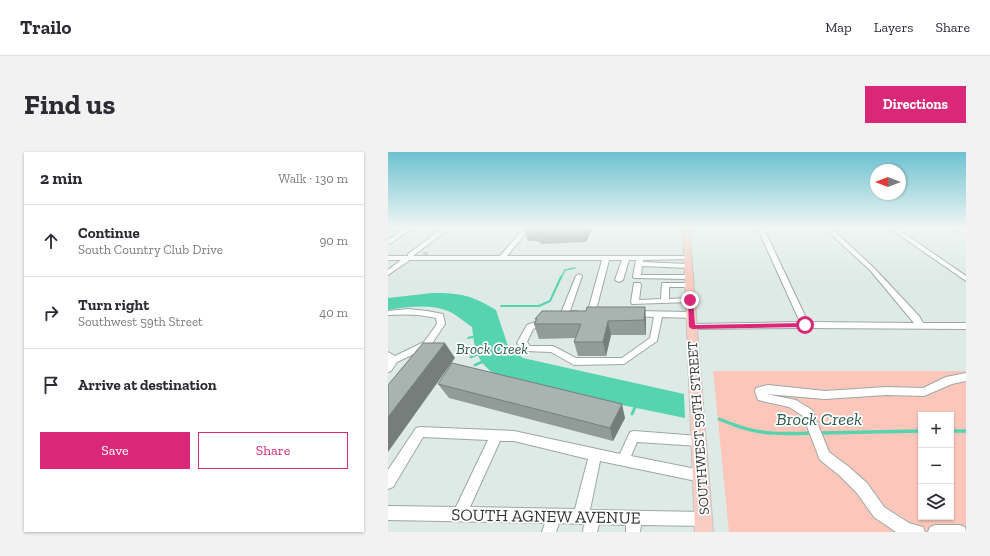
<!DOCTYPE html>
<html lang="en">
<head>
<meta charset="utf-8">
<style>
	:root { --surface:#fff; --page:#f2f2f3; --text:#2b2b33; --muted:#7c7c81; --line:#e1e1e2; --accent:#db2777 }
	body { margin:0; font-family:"Zilla Slab",serif; background:var(--page); color:var(--text) }
	.controls { position:absolute; right:12px; bottom:12px; display:grid; overflow:hidden; border-radius:0px; box-shadow:0 1px 3px #0004 }
	.controls button { width:36px; height:36px; display:grid; place-items:center; padding:0; border:0; border-bottom:1px solid var(--line); background:var(--surface); color:var(--text); font:20px sans-serif }
	.compass { position:absolute; left:482px; top:12px; width:36px; height:36px; border-radius:50%; background:var(--surface); box-shadow:0 1px 3px #0004; rotate:270deg }
	.stop { position:absolute; width:12px; height:12px; margin:-9px; border:3px solid #db2777; border-radius:50%; background:#fff }
	.stop.end { background:#db2777; border-color:#fff; box-shadow:0 1px 4px #0008 }
	.list { margin:0; padding:0; list-style:none }
	h2 { display:flex; justify-content:space-between; align-items:center; height:52px; margin:0; padding:0 16px; font-size:17px }
	h2 small { font-size:13px; font-weight:400; color:var(--muted) }
	.list li { display:grid; grid-template-columns:26px 1fr auto; gap:12px; align-items:center; box-sizing:border-box; height:72px; padding:0 16px; border-top:1px solid var(--line) }
	.list b { display:block; font-size:15px; white-space:nowrap }
	.list p { margin:0; font-size:13px; white-space:nowrap; color:var(--muted) }
	.list em { font-size:13px; font-style:normal; color:var(--muted) }
	.actions { display:flex; gap:8px; padding:12px 16px }
	.actions a { flex:1; padding:9px 0; border:1px solid var(--accent); border-radius:0px; text-align:center; font-size:14px; color:var(--accent) }
	.actions .main { background:var(--accent); color:#fff }
	.icon { flex:none; width:22px; height:22px; fill:none; stroke:currentColor; stroke-width:2; stroke-linecap:round; stroke-linejoin:round }
	.map { position:relative; flex:none; width:578px; height:380px; overflow:hidden; border-radius:0px }
	header { display:flex; align-items:center; gap:24px; box-sizing:border-box; height:56px; padding:0 20px; background:var(--surface); border-bottom:1px solid var(--line) }
	header strong { font-size:19px }
	nav { display:flex; gap:22px; margin-inline-start:auto; font-size:14px }
	.intro { display:flex; align-items:center; justify-content:space-between; box-sizing:border-box; height:96px; padding:0 24px }
	h1 { margin:0; font-size:28px }
	.button { padding:10px 18px; border-radius:0px; background:var(--accent); color:#fff; font-size:14px; font-weight:700 }
	main { display:flex; gap:24px; padding:0 24px }
	aside { flex:1; background:var(--surface); border-radius:0px; box-shadow:0 1px 3px #0004 }
	.map>svg:first-child { display:block }
</style>
</head>
<body>
<header>
<strong>Trailo</strong>
<nav><a>Map</a><a>Layers</a><a>Share</a></nav>
</header>
<div class="intro"><h1>Find us</h1><a class="button">Directions</a></div>
<main>
<aside>
<h2>2 min<small>Walk · 130 m</small></h2>
<ul class="list">
<li><svg class="icon" aria-label="ahead" viewBox="0 0 24 24"><path d="M12 20V5M6 11l6-6 6 6"/></svg><div><b>Continue</b><p>South Country Club Drive</p></div><em>90 m</em></li>
<li><svg class="icon" aria-label="right" viewBox="0 0 24 24"><path d="M7 20v-9h11M14 6l5 5-5 5"/></svg><div><b>Turn right</b><p>Southwest 59th Street</p></div><em>40 m</em></li>
<li><svg class="icon" aria-label="arrive" viewBox="0 0 24 24"><path d="M6 21V4h12l-3 4 3 4H6"/></svg><div><b>Arrive at destination</b></div></li>
</ul>
<div class="actions"><a class="main">Save</a><a>Share</a></div>
</aside>
<div class="map">
<svg width="578" height="380" viewBox="0 0 578 380">
	<rect width="100%" height="100%" fill="#deeae5"/>
	<path fill="#fcc7ba" fill-rule="evenodd" d="M325,219H578V380H341ZM533,263H563V365H533Z"/>
	<path fill="#56d4af" d="M44,141C73,141 83,143 108,158L120,194L135,206L296,242L297,266L200,246L106,222C87,207 87,197 84,175C75,169 67,161 57,158C40,152 18,155 0,158V146Z"/>
	<g fill="none" stroke-linecap="round" stroke-linejoin="round">
		<path stroke="#56d4af" stroke-width="1.5" d="M173,126L177,118L187,116"/>
		<g stroke="#56d4af" stroke-width="2">
			<path d="M113,154H151L162,149L173,125"/>
			<path d="M80,186L88,184"/>
		</g>
		<g stroke="#56d4af" stroke-width="3">
			<path d="M81,197L90,195"/>
			<path d="M83,205L92,201"/>
			<path d="M87,213L96,209"/>
			<path d="M244,262L248,253"/>
			<path d="M331,267L349,274"/>
		</g>
		<g stroke="#56d4af" stroke-width="3.5">
			<path d="M347,273C371,283 399,282 425,281"/>
			<path d="M563,279H578"/>
			<path d="M432,281L533,279"/>
		</g>
		<path stroke="#bbc6c1" stroke-width="6" stroke-dasharray="6 3" stroke-linecap="butt" d="M35,103H40"/>
		<g stroke="#9da8a3" stroke-width="2">
			<g id="minor">
				<path d="M19,75H26L3,91L0,92V88Z"/>
				<path d="M56,75H63L25,104H112L137,75H143L119,104H300L303,106L302,107L255,108V110L300,112L303,114L300,116L254,114L253,123H301L305,125L301,127L247,126L245,125L248,108H241L235,128L231,130L227,128L234,108H221L207,162L203,165L199,162L214,108H22L0,123V118L13,108H0V104H20V102Z"/>
				<path d="M369,75H375L420,170L526,171L482,118L435,75H442L486,116L531,164L535,171H578V177L417,176L301,177L300,175L301,173L304,172L412,170Z"/>
				<path d="M500,75H507L578,124V129Z"/>
				<path d="M564,75H572L578,79V83Z"/>
				<path d="M191,122L194,124L182,159H189L190,161L186,163H174L173,161L188,124Z"/>
				<path d="M246,131H252L253,133L251,148L273,147L274,131H304V135H281V147L302,146L306,148L302,150L244,152L243,150Z"/>
				<path d="M20,157L39,159L55,162L57,172L37,202L34,203L30,200L9,210L3,219L0,220V200L7,204L36,190L49,172L48,166C32,162 16,162 0,163V159Z"/>
				<path d="M247,159L303,160L307,163L303,166L274,165L269,189L236,212L186,213L163,200L137,199L129,191L139,173L158,166L162,169L161,171L145,177L139,190L142,194H165L188,206H234L262,186L266,165L244,164L243,162Z"/>
				<path d="M578,221V229L564,232L536,244L498,243L437,247L378,242L408,248L424,258L441,300L461,315L479,331L496,355L521,371L535,375L537,380H508L486,365L469,341L451,323L432,308L415,264L401,255L370,248L367,239L368,236L380,233L437,239L498,235L535,236L558,225Z"/>
				<path d="M32,275L126,279L232,302L242,280L246,279L311,284L315,285L317,289L315,293L311,294L249,290L243,304L318,319L320,324L318,329L313,330L212,309L202,358L316,360L321,362L323,367L321,372L316,374L253,373L252,380H238V373L211,372L209,380H195L196,372L171,371L168,380H154L157,371L0,368V354L68,355L100,288L35,285L5,335L0,337V318L28,276ZM112,289H126L200,307L187,357L82,355Z"/>
				<path d="M547,373H572L577,375L578,380H540L542,375Z"/>
			</g>
		</g>
		<g stroke="#c5c6c6" stroke-width="2">
			<path id="major" d="M295,75H301L325,380H307Z"/>
		</g>
		<use href="#minor" fill="#fff" fill-rule="evenodd"/>
		<use href="#major" fill="#facdc2" fill-rule="evenodd"/>
	</g>
	<g fill="#919b97">
		<path d="M137,75H204V76L198,90L153,92L152,90H149V89H140L136,77Z"/>
		<path d="M257,155L258,169V183H223L218,204H190L186,190L187,186L151,187L146,172L148,168L147,167L198,159Z"/>
		<path d="M50,232L237,266L225,289L61,246Z"/>
	</g>
	<g fill="#767e7b">
		<path d="M197,75H204V76L198,90L196,78Z"/>
		<path d="M257,155L258,169V183L256,168Z"/>
		<path d="M220,169L223,183L218,204L215,190Z"/>
		<path d="M57,191L67,206L0,300V265Z"/>
		<path d="M234,252L237,266L225,289L222,276Z"/>
	</g>
	<g fill="#a9b4b0" stroke="#767e7b">
		<path d="M137,75H197L196,78L149,80L150,78H145L146,77H136Z"/>
		<path d="M199,155H257L256,168L220,169L215,190H186L193,172H146L149,167H147L154,159H198Z"/>
		<path d="M35,191H57L0,265V233Z"/>
		<path d="M64,211L234,252L222,276L50,232Z"/>
	</g>
	<linearGradient id="sky" x2="0" y2="1"><stop stop-color="#6dc1d1"/><stop offset="0.59" stop-color="#f0f6f3"/><stop offset="1" stop-color="#f0f6f3" stop-opacity="0"/></linearGradient>
	<rect width="578" height="128" fill="url(#sky)"/>
	<path fill="#db2777" d="M300,147L305,148L307,173L417,171L420,173L417,175L304,177L301,175Z"/>
	<g text-anchor="middle" stroke-width="3.5" stroke-linejoin="round" paint-order="stroke">
		<g font-size="14" fill="#313533" stroke="#fff">
			<text transform="translate(310 276) rotate(-94)" y="5">SOUTHWEST 59TH STREET</text>
		</g>
		<g font-size="15" font-style="italic" fill="#2a5d4d" stroke="#fff">
			<text x="104" y="202">Brock Creek</text>
		</g>
		<g font-size="17" fill="#313533" stroke="#fff">
			<text transform="translate(158 364) rotate(1)" y="6">SOUTH AGNEW AVENUE</text>
		</g>
		<g font-size="18" font-style="italic" fill="#2a5d4d" stroke="#fff">
			<text x="431" y="273">Brock Creek</text>
		</g>
	</g>
</svg>
<div class="controls">
<button>+</button>
<button>−</button>
<button><svg class="icon" aria-label="layers" viewBox="0 0 24 24"><path d="M12 4l9 5-9 5-9-5zM3 14l9 5 9-5"/></svg></button>
</div>
<svg class="compass" viewBox="-18 -18 36 36"><path d="M0-13l5 13h-10z" fill="#e53935"/><path d="M0 13l5-13h-10z" fill="#7c7c81"/></svg>
<div class="stop" style="left:417px;top:173px"></div>
<div class="stop end" style="left:302px;top:148px"></div>
</div>
</main>
</body>
</html>
